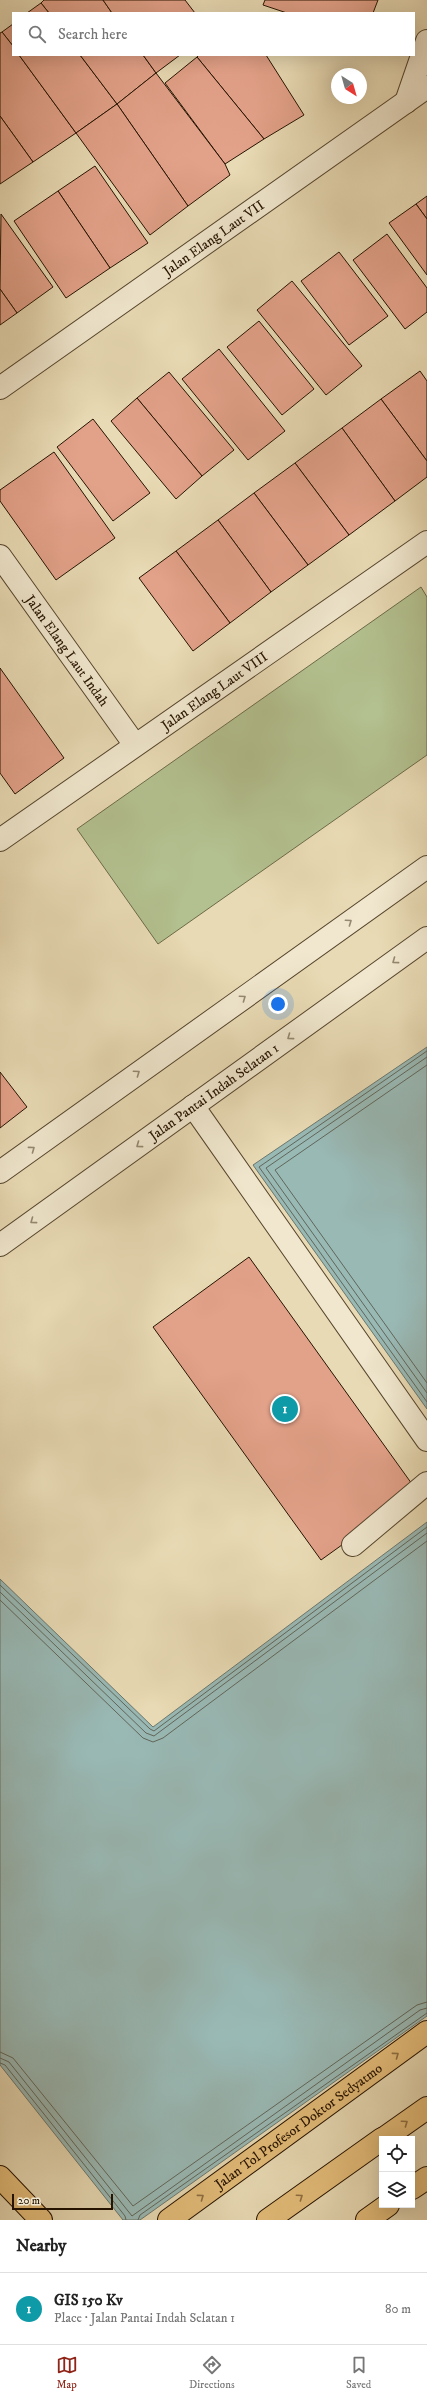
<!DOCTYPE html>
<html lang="en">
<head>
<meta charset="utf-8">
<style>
	:root { --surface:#fff; --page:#f6f6f6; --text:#222; --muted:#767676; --line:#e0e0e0; --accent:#8f2418 }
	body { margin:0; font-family:"IM FELL DW Pica",serif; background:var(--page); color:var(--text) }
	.controls { position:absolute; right:12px; bottom:12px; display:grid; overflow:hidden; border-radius:0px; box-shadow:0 4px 16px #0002 }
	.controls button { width:36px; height:36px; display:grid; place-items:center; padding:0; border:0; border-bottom:1px solid var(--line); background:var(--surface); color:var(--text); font:20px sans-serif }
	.compass { position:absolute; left:331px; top:68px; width:36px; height:36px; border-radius:50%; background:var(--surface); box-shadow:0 4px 16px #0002; rotate:143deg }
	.scale { position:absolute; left:12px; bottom:10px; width:101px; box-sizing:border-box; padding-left:4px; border:2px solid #261300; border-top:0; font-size:11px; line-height:14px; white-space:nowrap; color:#261300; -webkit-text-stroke:3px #f0e7ce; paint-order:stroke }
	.you { position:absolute; left:278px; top:1004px; width:14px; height:14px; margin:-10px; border:3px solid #fff; border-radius:50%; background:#1a73e8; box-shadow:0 0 0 6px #1a73e833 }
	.badge { display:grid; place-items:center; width:26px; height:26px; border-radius:50%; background:var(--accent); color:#fff; font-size:13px; font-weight:700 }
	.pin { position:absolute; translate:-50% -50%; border:2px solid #fff; box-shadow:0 1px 4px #0006 }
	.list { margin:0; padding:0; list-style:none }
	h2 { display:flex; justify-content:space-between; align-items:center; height:52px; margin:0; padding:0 16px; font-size:17px }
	h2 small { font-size:13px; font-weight:400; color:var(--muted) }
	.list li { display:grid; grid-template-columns:26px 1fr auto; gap:12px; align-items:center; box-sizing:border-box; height:72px; padding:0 16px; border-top:1px solid var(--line) }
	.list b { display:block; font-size:15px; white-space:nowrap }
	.list p { margin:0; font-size:13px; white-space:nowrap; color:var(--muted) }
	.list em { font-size:13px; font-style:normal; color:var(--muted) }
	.icon { flex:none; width:22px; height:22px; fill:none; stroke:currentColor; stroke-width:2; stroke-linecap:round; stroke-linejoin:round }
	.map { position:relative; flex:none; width:427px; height:2220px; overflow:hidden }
	.search { position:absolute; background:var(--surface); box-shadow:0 4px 16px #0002; left:12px; right:12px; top:12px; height:44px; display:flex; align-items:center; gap:10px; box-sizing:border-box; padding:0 14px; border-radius:0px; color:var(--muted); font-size:15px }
	.sheet { height:124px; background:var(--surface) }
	nav { display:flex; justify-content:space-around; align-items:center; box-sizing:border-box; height:56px; border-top:1px solid var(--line); background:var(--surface); font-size:11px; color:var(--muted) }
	nav a { display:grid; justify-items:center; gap:2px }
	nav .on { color:var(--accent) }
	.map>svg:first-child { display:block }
</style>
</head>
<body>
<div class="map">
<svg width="427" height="2220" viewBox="0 0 427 2220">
	<rect width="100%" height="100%" fill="#e8dab4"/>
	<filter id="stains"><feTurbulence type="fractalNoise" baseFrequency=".005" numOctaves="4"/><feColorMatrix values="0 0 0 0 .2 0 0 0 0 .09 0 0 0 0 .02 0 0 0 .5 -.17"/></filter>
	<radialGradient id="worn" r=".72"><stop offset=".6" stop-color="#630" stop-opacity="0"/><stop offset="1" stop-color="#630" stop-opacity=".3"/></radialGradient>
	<path fill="#b3c08f" stroke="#6c6a48" d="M421,587L427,597V755L158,944L77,829Z"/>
	<g fill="#99b9b5" stroke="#6b776d">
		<path d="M427,1047V1409L253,1165Z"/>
		<path d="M427,1522V2016L140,2220H123L0,2065V1579L153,1727Z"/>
	</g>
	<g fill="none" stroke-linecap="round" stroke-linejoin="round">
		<g stroke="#60665a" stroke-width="1">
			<path d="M427,1051L259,1167L427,1402"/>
			<path d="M427,1057L266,1168L427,1393"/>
			<path d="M427,1065L275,1170L427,1383"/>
			<path d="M0,1585L150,1729L154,1731L427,1527"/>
			<path d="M0,1592L146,1733L154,1736L427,1533"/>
			<path d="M0,1600L143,1738L153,1742L163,1738L427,1541"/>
			<path d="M0,2052L13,2058L133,2206L417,2005L427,2002"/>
			<path d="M0,2058L9,2062L132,2216L420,2010L427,2008"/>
			<path d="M0,2063L5,2065L125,2216L126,2220"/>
			<path d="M138,2220L140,2215L427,2013"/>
		</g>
	</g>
	<g fill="#e2a189" stroke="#261300">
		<path d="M44,0H103L112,13H49L41,3Z"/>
		<path d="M103,0H185L195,13H112Z"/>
		<path d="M265,0H378L373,13H287L263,5Z"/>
		<path d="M41,3L49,13H27Z"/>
		<path d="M13,24V46L2,32Z"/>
		<path d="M2,32L13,46V55H19L76,133L33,162L0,116V33Z"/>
		<path d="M19,55H80L117,104L76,133Z"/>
		<path d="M80,55H143L156,73L117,104Z"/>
		<path d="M143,55H180L156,73Z"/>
		<path d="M199,55H266L304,115L264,139L197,57Z"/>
		<path d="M197,57L264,139L225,164L165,83Z"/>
		<path d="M156,73L225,164L230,175L188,206L117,104Z"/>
		<path d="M117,104L188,206L150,235L76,133Z"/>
		<path d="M0,116L33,162L0,184Z"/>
		<path d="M95,166L148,243L110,268L58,191Z"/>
		<path d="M58,191L110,268L66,298L14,221Z"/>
		<path d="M427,196V219L416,204Z"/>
		<path d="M416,204L427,219V275L389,223Z"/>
		<path d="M1,214L53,287L17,313L0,289Z"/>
		<path d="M387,234L427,288V312L405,329L353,260Z"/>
		<path d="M339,252L388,316L349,345L301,281Z"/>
		<path d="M292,281L362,366L326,395L257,310Z"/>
		<path d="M0,289L17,313L0,325Z"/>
		<path d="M259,321L314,389L282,415L227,347Z"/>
		<path d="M219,349L285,431L248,460L182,379Z"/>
		<path d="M420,371L427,381V461L381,399Z"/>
		<path d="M169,372L234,450L202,476L137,398Z"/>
		<path d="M137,398L202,476L176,499L111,421Z"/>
		<path d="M381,399L427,461V477L395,501L342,428Z"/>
		<path d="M93,419L150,493L113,521L57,447Z"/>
		<path d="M342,428L395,501L349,535L295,463Z"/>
		<path d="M54,452L115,538L56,580L0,501V490Z"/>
		<path d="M295,463L349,535L308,565L254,493Z"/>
		<path d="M254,493L308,565L271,592L218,520Z"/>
		<path d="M218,520L271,592L230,623L176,551Z"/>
		<path d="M176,551L230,623L193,651L139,578Z"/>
		<path d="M0,668L64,758L15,794L0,773Z"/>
		<path d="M0,1072L27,1107L0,1128Z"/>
		<path d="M249,1257L417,1491L321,1560L153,1327Z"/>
	</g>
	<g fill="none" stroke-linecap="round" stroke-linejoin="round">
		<g stroke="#56452d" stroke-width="24">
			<g id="minor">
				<path d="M406,102L427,41"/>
				<path id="s1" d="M0,388L427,87"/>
				<path id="s2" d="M0,556L135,745"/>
				<path id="s3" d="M0,840L427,542"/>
				<path d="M193,1106L427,1440"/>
				<path d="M0,1172L427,867"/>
				<path id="s4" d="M0,1245L427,938"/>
				<path d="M353,1545L427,1483"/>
			</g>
		</g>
		<g stroke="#261300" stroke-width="24">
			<path id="major" d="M0,2177L41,2220"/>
		</g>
		<g stroke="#261300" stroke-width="24">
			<g id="highway">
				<path d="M383,2139L427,2108"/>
				<path d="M412,2188L427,2178"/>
				<path id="s5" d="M169,2220L427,2032"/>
				<path d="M268,2220L382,2139"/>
				<path d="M367,2220L388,2205"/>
			</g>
		</g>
		<use href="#minor" stroke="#f0e7ce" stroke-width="22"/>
		<use href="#major" stroke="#e4bd7a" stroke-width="22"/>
		<use href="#highway" stroke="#e4bd7a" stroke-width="22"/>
	</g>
	<defs><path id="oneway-chevron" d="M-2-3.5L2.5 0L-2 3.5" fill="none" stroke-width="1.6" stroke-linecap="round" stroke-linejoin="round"/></defs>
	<g stroke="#958871">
		<use href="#oneway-chevron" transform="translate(349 922) rotate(-35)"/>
		<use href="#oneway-chevron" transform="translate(395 961) rotate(144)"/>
		<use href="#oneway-chevron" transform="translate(243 998) rotate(-35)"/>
		<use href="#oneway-chevron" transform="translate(290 1037) rotate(144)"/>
		<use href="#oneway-chevron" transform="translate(137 1073) rotate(-35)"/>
		<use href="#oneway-chevron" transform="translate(139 1145) rotate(144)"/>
		<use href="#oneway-chevron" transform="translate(32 1149) rotate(-36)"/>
		<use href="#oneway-chevron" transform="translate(33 1221) rotate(144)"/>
	</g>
	<g stroke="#8e7043">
		<use href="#oneway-chevron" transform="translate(396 2055) rotate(-36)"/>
		<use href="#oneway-chevron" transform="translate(405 2123) rotate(-35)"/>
		<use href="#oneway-chevron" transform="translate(201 2197) rotate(-36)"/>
		<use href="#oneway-chevron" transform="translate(300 2197) rotate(-35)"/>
	</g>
	<g text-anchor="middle" stroke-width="3" stroke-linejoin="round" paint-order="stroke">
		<g font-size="14" fill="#261300" stroke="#f0e7ce">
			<text dy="5" stroke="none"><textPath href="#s1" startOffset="261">Jalan Elang Laut VII</textPath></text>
			<text dy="5" stroke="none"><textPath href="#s2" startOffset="116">Jalan Elang Laut Indah</textPath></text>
			<text dy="5" stroke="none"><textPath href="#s3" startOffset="261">Jalan Elang Laut VIII</textPath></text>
			<text dy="5" stroke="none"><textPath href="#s4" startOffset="263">Jalan Pantai Indah Selatan 1</textPath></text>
			<text dy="5" stroke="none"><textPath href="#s5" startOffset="160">Jalan Tol Profesor Doktor Sedyatmo</textPath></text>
		</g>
	</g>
	<rect width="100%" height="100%" filter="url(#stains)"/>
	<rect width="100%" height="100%" fill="url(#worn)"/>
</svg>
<div class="controls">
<button><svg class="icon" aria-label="locate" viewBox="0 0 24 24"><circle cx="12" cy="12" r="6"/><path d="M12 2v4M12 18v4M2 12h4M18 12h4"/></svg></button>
<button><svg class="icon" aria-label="layers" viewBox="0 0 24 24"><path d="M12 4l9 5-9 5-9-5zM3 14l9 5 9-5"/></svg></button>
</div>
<svg class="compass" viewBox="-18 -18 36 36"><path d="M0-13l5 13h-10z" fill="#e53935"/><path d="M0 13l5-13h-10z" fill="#767676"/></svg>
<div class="scale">20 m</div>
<div class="you"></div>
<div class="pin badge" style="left:285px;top:1409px;background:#0f9aa8">1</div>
<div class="search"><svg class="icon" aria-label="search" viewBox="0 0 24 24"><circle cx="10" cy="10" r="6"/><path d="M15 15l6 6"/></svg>Search here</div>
</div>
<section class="sheet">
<h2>Nearby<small></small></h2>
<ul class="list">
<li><span class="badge" style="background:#0f9aa8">1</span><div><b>GIS 150 Kv</b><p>Place · Jalan Pantai Indah Selatan 1</p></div><em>80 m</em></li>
</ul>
</section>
<nav>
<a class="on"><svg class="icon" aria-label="map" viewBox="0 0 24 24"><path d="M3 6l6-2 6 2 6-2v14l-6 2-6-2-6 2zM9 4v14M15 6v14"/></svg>Map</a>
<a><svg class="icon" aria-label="directions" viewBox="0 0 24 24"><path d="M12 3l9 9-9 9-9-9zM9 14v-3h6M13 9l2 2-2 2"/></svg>Directions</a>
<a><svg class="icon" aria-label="saved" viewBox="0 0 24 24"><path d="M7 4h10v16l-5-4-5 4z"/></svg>Saved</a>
</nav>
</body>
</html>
